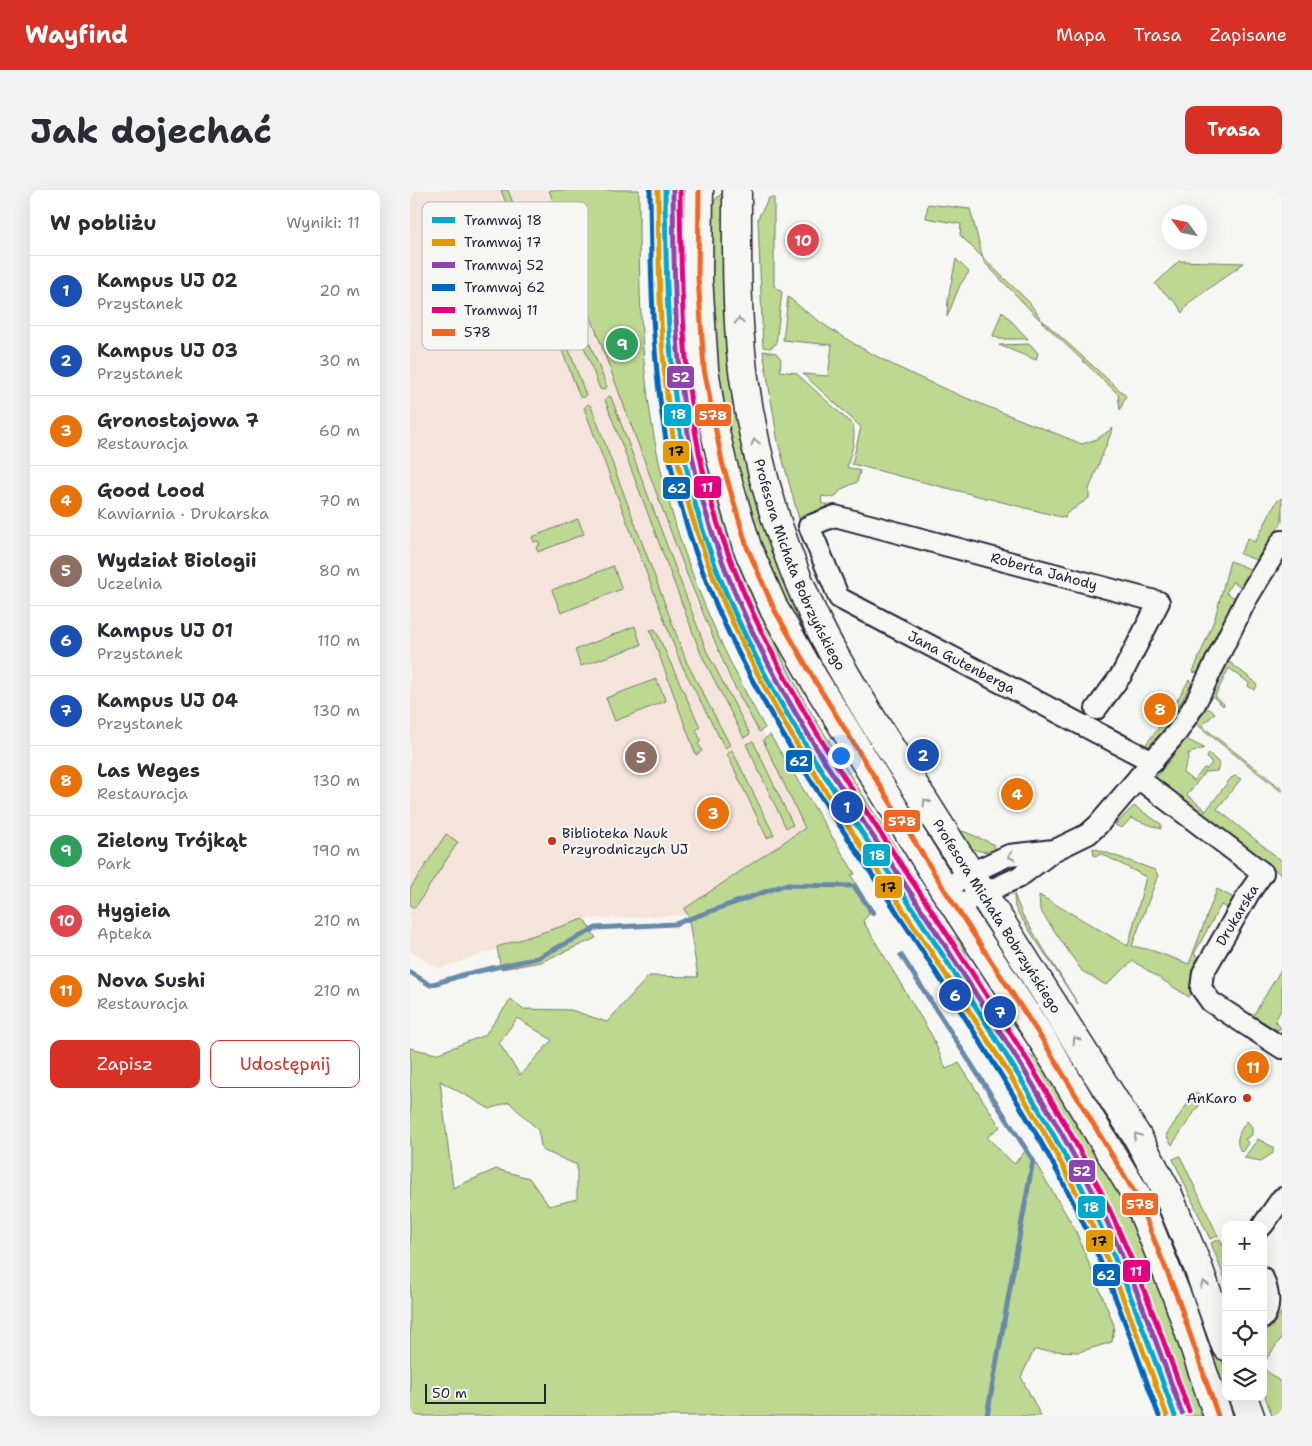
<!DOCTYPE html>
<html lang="pl">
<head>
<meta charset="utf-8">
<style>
	:root { --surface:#fff; --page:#f2f2f3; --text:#2b2b33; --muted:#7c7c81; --line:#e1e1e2; --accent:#d93025 }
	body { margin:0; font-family:"Shantell Sans",sans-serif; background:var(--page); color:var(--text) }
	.controls { position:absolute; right:15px; bottom:15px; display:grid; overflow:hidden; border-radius:10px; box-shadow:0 5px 20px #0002 }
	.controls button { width:45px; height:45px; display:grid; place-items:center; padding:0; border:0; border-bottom:1px solid var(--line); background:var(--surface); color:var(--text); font:25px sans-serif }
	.compass { position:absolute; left:752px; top:15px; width:45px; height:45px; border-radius:50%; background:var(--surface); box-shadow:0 5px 20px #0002; rotate:303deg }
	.scale { position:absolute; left:15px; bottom:12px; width:121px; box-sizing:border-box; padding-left:5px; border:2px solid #22223b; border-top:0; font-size:14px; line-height:18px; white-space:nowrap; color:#22223b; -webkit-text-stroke:4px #f6f6f2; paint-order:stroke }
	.you { position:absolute; left:430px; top:565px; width:18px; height:18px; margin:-12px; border:4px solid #fff; border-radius:50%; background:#1a73e8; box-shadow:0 0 0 8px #1a73e833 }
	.badge { display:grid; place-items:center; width:32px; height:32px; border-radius:50%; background:var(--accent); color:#fff; font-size:16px; font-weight:700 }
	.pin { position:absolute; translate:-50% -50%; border:2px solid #fff; box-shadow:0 1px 5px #0006 }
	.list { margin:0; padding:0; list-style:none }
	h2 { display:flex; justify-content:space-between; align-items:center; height:65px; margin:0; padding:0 20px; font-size:21px }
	h2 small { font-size:16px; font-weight:400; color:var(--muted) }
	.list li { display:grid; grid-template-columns:32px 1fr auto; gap:15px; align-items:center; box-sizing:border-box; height:70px; padding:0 20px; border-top:1px solid var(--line) }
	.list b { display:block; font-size:19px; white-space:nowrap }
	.list p { margin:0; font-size:16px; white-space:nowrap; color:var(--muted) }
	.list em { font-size:16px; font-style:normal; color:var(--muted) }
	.actions { display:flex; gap:10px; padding:15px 20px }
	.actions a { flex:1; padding:11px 0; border:1px solid var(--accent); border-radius:10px; text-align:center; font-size:18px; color:var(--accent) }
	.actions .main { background:var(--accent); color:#fff }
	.icon { flex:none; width:28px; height:28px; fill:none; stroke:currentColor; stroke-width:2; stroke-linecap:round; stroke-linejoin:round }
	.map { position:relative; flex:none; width:872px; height:1226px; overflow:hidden; border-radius:10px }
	header { display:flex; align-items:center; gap:30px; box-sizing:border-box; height:70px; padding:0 25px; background:var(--accent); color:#fff }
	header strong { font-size:24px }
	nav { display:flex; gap:28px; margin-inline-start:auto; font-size:18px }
	.intro { display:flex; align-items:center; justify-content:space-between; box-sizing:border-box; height:120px; padding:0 30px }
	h1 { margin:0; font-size:35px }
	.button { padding:12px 22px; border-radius:10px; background:var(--accent); color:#fff; font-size:18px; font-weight:700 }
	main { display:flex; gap:30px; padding:0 30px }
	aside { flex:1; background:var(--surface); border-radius:10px; box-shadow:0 5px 20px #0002 }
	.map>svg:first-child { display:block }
</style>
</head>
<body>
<header>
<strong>Wayfind</strong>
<nav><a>Mapa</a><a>Trasa</a><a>Zapisane</a></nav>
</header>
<div class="intro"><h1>Jak dojechać</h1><a class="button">Trasa</a></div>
<main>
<aside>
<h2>W pobliżu<small>Wyniki: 11</small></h2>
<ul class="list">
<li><span class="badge" style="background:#1a4fb4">1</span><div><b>Kampus UJ 02</b><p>Przystanek</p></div><em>20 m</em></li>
<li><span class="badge" style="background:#1a4fb4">2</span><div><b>Kampus UJ 03</b><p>Przystanek</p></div><em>30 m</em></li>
<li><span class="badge" style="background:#e8710a">3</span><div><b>Gronostajowa 7</b><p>Restauracja</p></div><em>60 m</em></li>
<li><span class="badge" style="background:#e8710a">4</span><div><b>Good Lood</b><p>Kawiarnia · Drukarska</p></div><em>70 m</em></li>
<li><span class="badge" style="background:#8d6e63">5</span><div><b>Wydział Biologii</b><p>Uczelnia</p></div><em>80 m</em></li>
<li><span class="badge" style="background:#1a4fb4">6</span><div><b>Kampus UJ 01</b><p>Przystanek</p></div><em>110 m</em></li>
<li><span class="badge" style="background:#1a4fb4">7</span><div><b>Kampus UJ 04</b><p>Przystanek</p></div><em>130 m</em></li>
<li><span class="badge" style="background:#e8710a">8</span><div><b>Las Weges</b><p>Restauracja</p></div><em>130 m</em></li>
<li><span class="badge" style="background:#2e9e5b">9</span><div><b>Zielony Trójkąt</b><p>Park</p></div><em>190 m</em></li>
<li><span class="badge" style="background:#e0444e">10</span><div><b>Hygieia</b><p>Apteka</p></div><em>210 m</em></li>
<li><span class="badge" style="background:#e8710a">11</span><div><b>Nova Sushi</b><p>Restauracja</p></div><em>210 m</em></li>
</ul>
<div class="actions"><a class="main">Zapisz</a><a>Udostępnij</a></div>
</aside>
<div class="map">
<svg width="872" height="1226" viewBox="0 0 872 1226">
	<rect width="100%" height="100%" fill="#f6f6f2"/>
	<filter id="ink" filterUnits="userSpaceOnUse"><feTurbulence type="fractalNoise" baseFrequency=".02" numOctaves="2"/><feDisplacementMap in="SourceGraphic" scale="10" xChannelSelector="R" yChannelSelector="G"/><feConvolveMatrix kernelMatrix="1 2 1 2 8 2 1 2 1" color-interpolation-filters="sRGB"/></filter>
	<g filter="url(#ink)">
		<path fill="#f5e4dc" d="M0,0H223L229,220L272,378L316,483L440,684L278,725L174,729L29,779L0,761Z"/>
		<g fill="#bdd890" stroke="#707d66" fill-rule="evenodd">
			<path d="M91,0H98L113,40L112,43L107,42Z"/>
			<path d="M139,0H229C229,69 229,139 238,208C253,326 297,435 355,538L349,542L320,488L277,385L138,12L143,11Z"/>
			<path d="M240,0H279L325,348L373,470L397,516L489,663L482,667L435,590L420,598L484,702L477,707C427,629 372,552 331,468C295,395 268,317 255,237C241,158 241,79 240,0Z"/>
			<path d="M313,2H315L322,157L432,495L427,498L370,406L332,312L300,147L302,13Z"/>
			<path d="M359,8H364V96L372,102L366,154L360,158L353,157L348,28Z"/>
			<path d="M518,14L560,19L573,68L619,112L631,129L716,206L710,220L708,204L632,132L574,72L573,68L550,45L551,34L516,28Z"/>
			<path d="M136,43L197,197L193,200L190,199L132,46Z"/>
			<path d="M115,50L118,51L176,205L175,207H170L111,54Z"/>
			<path d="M546,69L559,82L550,95L537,127L538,109Z"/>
			<path d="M769,71L834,73L780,112L772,123L767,114L745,94Z"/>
			<path d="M378,107C459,177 574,214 672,254L687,249L703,238L679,299V308L656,324L655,328L442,274L451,237L393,184L418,186L422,155L373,150Z"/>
			<path d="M592,121L618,149H590L583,146Z"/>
			<path d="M620,154L628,163L626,170L589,155Z"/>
			<path d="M353,161L366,163L371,169L370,181L386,183L443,235C446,250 441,263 437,277L450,281L447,292L432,299L424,308L412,306L411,313L419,315L390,333L368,252Z"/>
			<path d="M198,206L201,207L297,462L340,544L334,548L291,464L195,210Z"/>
			<path d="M178,214L181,216L277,473L320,555L315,558L271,474L174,218Z"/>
			<path d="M872,308V332L846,370L830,364L838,348L845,352L867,311Z"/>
			<path d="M168,329L174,344L128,362L126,357L130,355L128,351L124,352L122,347Z"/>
			<path d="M820,371L840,379L831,397L822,392L816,403L825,408L787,483L783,482L805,428Z"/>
			<path d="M203,376L212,399L151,423L142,400Z"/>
			<path d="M225,436L231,455L171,476L165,460Z"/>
			<path d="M245,439L290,537L286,540L291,551L288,553L292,561L286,565L240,440Z"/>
			<path d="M818,471L845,492L847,496L844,500L838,496L839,493L819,478L805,506L814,514L813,516L801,505Z"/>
			<path d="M246,489L256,511L205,531L196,508Z"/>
			<path d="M779,490L782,493L758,535L736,559V554L758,526Z"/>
			<path d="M796,517L805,523L792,536L872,599V602L790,537L787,533Z"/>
			<path d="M360,545L445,684L441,685L455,709L459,724L453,731L522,846L536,879L549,873L590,937L577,947L604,974L617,959L665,1039L704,1135L702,1152L669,1162L624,1160L611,1187L631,1226H0V858L26,864L75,845L101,809L112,819L161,820L197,832L239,786L288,787L278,725L274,719L395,638L353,550ZM107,828L142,850L110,885L89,853ZM30,891L80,919L99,912L128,940L132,960L167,975V1009L139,1016L119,988L86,979L43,998Z"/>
			<path d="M776,549L794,558L778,564L779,567L773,583L784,591L794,578L797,579L802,573L797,568L799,563L810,574L807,581L795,582L777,605L794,619L795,622L821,588L825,586L831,589L807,619L872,671V685L865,680L859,681L744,590Z"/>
			<path d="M343,551L383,635L376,638L336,554Z"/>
			<path d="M322,560L364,645L357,648L317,564Z"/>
			<path d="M724,616L751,634V639L721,628L712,638L705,635Z"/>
			<path d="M553,641L583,654L587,660C568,664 558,660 548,643Z"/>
			<path d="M36,644L48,652L5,718L0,715V699Z"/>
			<path d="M683,658L745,680L748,685L722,756L741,760L779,774L807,699L822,707L823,711L819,719L811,715L784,764L788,767L783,777L788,780L779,807L723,771L696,795L672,781L630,720L629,705L718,756L736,687L692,664L684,666Z"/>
			<path d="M604,704L612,724L668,814L608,723L605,717Z"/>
			<path d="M174,729L186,748L131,772L91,779L87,757Z"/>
			<path d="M531,743H540L550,751L579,815L605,850L623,868L628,865L725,1028L798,1226H751C727,1158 703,1090 671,1025C645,971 613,920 581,870L588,865L522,763L531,757L523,747Z"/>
			<path d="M872,778V818L865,831L871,838L867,840L843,826Z"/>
			<path d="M651,857L680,896L731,971L805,1151L816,1182V1207H824L831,1226H818Z"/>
			<path d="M785,903L794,908L762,955L756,945Z"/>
			<path d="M837,931L842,937V945L835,949L838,953L832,962C823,952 830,940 837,931Z"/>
			<path d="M848,949L863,957V963L851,971L834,968Z"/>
			<path d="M770,966L808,1046L800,1049L763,969Z"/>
			<path d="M810,1049L813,1056L816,1055V1092L801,1053Z"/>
			<path d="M872,1121V1147L853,1174V1142L861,1138Z"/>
			<path d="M853,1178L872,1193V1226H862L853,1200Z"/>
		</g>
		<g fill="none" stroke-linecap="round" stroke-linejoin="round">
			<g stroke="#6889ab" stroke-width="5">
				<path d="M491,765L623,970L577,1226"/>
				<path d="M0,782L20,795L56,784L127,768L186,738L265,734L374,695L444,696L463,723"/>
			</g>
			<g stroke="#22223b" stroke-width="24">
				<g id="street">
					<path id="s1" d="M686,519L712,484L749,412L425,326L399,336L429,408L743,572"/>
					<path d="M728,588L853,683L839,703L793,783L791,798L801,812L872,858"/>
					<path d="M534,699L561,683L599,665L644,660"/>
					<path d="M546,716L609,687L645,660L678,644L688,635L768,541L785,514L836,410L872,351"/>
					<path d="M853,1035L872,1008"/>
					<path d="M853,1088C858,1101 862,1116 853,1128"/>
				</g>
			</g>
			<g stroke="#22223b" stroke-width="31">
				<g id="secondary">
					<path d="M289,0L288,87L294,179L301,224L312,272L337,357L364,419L405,491L534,699L632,849L726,1005L768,1109L808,1226"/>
					<path id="s2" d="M327,0C327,60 326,121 333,181C343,259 364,335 395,406C413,449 438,489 462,529L728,948L757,1002L788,1077L816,1156"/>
					<path d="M833,1207L840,1226"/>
				</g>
			</g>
			<use href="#street" stroke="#f6f6f2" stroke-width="20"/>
			<use href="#secondary" stroke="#f6f6f2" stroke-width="28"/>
			<g stroke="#f6f6f2" stroke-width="9">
				<path id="bus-1" d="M289,0L288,87L294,179L312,272L337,357L364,419L405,491L534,699L632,849L726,1005L768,1109L808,1226"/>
			</g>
			<use href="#bus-1" stroke="#f26522" stroke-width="5"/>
			<g stroke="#f6f6f2" stroke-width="9">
				<path id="tram-1" d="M255,0C256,106 258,213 286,317C332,483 442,623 534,767C585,847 637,927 679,1012C713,1081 739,1154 765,1226"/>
			</g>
			<g stroke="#f6f6f2" stroke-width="9">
				<path id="tram-2" d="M248,0C249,108 249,219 281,323C334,500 449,648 547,802C592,872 638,943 674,1018C706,1085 732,1156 757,1226"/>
			</g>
			<g stroke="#f6f6f2" stroke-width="9">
				<path id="tram-3" d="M263,0C264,106 265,213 294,316C341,482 450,622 541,765C592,845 645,925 687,1010C720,1079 746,1151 772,1223"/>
			</g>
			<g stroke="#f6f6f2" stroke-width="9">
				<path id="tram-4" d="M240,0C241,108 242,219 273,323C321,490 428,629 520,773C571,853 624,933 666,1018C699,1085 724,1156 749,1226"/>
			</g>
			<g stroke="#f6f6f2" stroke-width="9">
				<path id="tram-5" d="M270,0C271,105 272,213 302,315C350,479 455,616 546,758C598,839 652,921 694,1008C727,1077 753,1149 779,1221"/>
			</g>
			<use href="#tram-1" stroke="#00a9ce" stroke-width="5"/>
			<use href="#tram-2" stroke="#e29906" stroke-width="5"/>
			<use href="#tram-3" stroke="#8e44ad" stroke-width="5"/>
			<use href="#tram-4" stroke="#0065bd" stroke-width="5"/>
			<use href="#tram-5" stroke="#e5007d" stroke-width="5"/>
		</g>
		<defs><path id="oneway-chevron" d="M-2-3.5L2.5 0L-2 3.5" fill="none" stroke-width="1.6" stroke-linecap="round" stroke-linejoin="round" transform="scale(1.25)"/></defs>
		<g stroke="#9797a0">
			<use href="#oneway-chevron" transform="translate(329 131) rotate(-94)"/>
			<use href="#oneway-chevron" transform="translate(345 252) rotate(-103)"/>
			<use href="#oneway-chevron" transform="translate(516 612) rotate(-122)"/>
			<use href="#oneway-chevron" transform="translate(601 666) rotate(166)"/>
			<use href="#oneway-chevron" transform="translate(666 850) rotate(-122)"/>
			<use href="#oneway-chevron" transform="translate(727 946) rotate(-121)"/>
			<use href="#oneway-chevron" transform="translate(794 1094) rotate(-109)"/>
		</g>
	</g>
	<g fill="#c8321e" stroke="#f6f6f2" stroke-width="2">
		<circle cx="142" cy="651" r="5"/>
		<circle cx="837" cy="908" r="5"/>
	</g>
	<g text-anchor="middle" stroke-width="4.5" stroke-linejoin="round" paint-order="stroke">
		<g font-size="14" fill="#22223b" stroke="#f6f6f2">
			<text dy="5" stroke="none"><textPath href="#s2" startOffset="384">Profesora Michała Bobrzyńskiego</textPath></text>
			<text transform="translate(634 381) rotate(15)" y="5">Roberta Jahody</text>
			<text dy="5" stroke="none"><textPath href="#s1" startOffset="704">Jana Gutenberga</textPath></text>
			<text transform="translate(827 725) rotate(-59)" y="5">Drukarska</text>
			<text dy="5" stroke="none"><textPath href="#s2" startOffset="789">Profesora Michała Bobrzyńskiego</textPath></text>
		</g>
		<g font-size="14" fill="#22223b" stroke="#f6f6f2" text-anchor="start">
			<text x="152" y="648">Biblioteka Nauk<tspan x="152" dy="16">Przyrodniczych UJ</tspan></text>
			<text x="827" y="913" text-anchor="end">AnKaro</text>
		</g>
	</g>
	<rect x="12" y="12" width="166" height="148" rx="8" fill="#f6f6f2" stroke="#b6b6bb" stroke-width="1"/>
	<rect x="22" y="27" width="23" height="6" fill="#00a9ce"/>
	<rect x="22" y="49" width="23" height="7" fill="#e29906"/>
	<rect x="22" y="72" width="23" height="6" fill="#8e44ad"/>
	<rect x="22" y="94" width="23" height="7" fill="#0065bd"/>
	<rect x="22" y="117" width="23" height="6" fill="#e5007d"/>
	<rect x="22" y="139" width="23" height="7" fill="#f26522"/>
	<g font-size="14" fill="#22223b">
		<text x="54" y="35">Tramwaj 18</text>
		<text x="54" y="57">Tramwaj 17</text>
		<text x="54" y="80">Tramwaj 52</text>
		<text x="54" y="102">Tramwaj 62</text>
		<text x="54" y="125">Tramwaj 11</text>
		<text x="54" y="147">578</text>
	</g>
	<g stroke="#f6f6f2" stroke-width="2">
		<rect x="256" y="175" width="29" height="24" rx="5" fill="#8e44ad"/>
		<rect x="253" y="213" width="29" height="24" rx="5" fill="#00a9ce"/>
		<rect x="284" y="213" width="38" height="24" rx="5" fill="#f26522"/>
		<rect x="252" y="250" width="28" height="24" rx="5" fill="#e29906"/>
		<rect x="283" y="285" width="29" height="24" rx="5" fill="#e5007d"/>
		<rect x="252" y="286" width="29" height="24" rx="5" fill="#0065bd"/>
		<rect x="375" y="559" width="28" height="24" rx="5" fill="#0065bd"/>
		<rect x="473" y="619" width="38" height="24" rx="5" fill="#f26522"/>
		<rect x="452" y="653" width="29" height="24" rx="5" fill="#00a9ce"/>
		<rect x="464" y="685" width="29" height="24" rx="5" fill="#e29906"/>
		<rect x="658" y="969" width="28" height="24" rx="5" fill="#8e44ad"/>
		<rect x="711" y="1002" width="38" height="24" rx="5" fill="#f26522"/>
		<rect x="667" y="1005" width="29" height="24" rx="5" fill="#00a9ce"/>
		<rect x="675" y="1039" width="29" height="24" rx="5" fill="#e29906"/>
		<rect x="712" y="1069" width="29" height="24" rx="5" fill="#e5007d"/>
		<rect x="682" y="1073" width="29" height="24" rx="5" fill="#0065bd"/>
	</g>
	<g font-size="14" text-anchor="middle" font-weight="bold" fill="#fff">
		<text x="271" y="192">52</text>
		<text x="268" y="229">18</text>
		<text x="303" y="230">578</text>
		<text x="297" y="302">11</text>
		<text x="267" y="303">62</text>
		<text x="389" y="576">62</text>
		<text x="492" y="636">578</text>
		<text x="467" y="670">18</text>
		<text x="672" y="986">52</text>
		<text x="730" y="1019">578</text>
		<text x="681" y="1022">18</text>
		<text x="726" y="1086">11</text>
		<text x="696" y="1090">62</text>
	</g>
	<g font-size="14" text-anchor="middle" font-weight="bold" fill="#111">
		<text x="266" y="266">17</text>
		<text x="478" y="702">17</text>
		<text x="689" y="1056">17</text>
	</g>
</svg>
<div class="controls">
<button>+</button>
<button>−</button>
<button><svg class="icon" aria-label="locate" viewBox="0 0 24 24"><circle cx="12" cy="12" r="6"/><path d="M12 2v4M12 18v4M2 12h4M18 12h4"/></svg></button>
<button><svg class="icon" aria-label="layers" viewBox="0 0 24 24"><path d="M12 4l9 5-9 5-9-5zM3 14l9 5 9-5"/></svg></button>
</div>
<svg class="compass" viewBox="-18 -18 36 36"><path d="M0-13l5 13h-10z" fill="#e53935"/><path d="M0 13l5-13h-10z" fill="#7c7c81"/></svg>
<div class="scale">50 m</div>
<div class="you"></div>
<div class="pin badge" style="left:437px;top:617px;background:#1a4fb4">1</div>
<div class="pin badge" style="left:513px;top:565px;background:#1a4fb4">2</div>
<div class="pin badge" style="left:303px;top:623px;background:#e8710a">3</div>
<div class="pin badge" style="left:607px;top:604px;background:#e8710a">4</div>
<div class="pin badge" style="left:231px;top:567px;background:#8d6e63">5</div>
<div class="pin badge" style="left:545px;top:805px;background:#1a4fb4">6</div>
<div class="pin badge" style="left:590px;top:822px;background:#1a4fb4">7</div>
<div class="pin badge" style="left:750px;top:519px;background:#e8710a">8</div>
<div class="pin badge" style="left:212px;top:154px;background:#2e9e5b">9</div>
<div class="pin badge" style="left:393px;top:50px;background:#e0444e">10</div>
<div class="pin badge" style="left:843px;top:877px;background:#e8710a">11</div>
</div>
</main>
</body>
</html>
